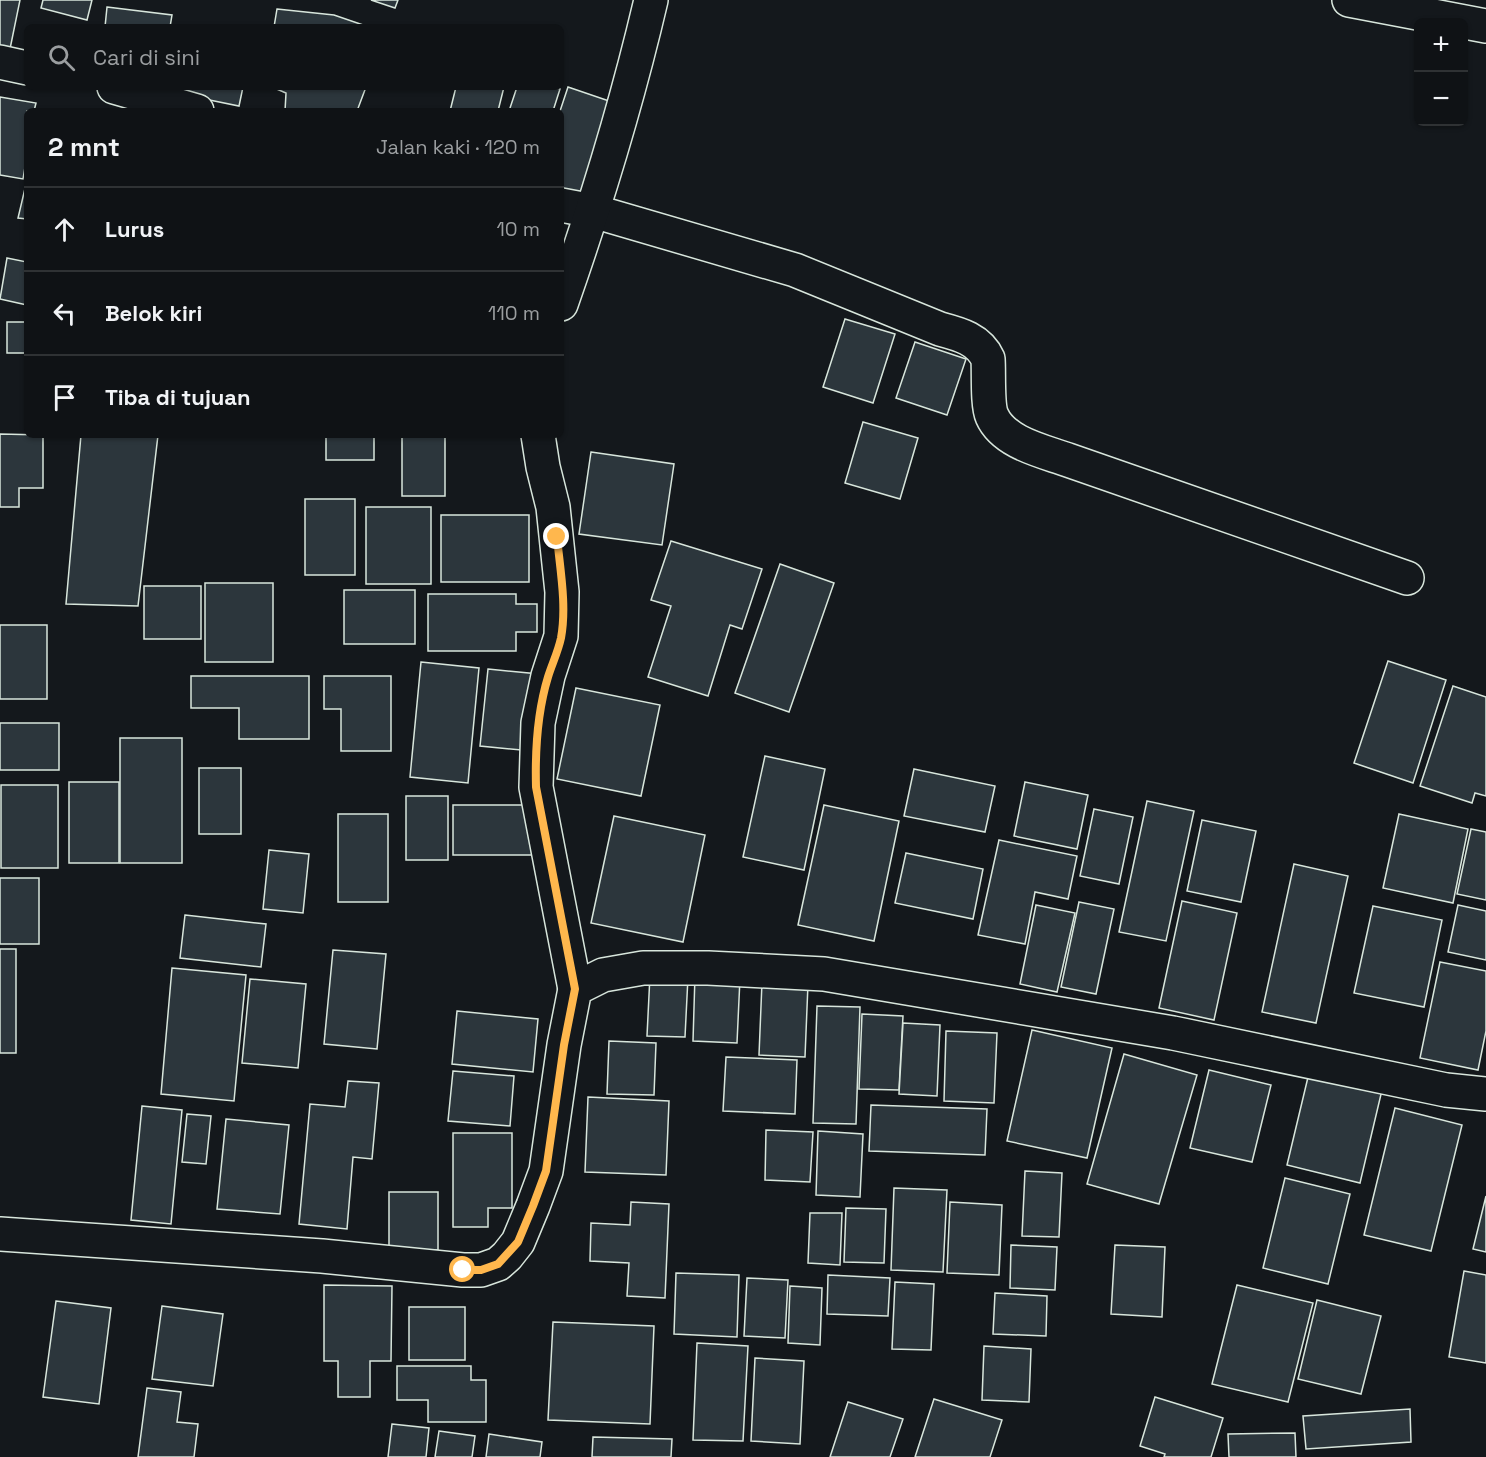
<!DOCTYPE html>
<html lang="id">
<head>
<meta charset="utf-8">
<style>
	:root { --surface:#0f1215; --page:#181b1e; --text:#f1f3f6; --muted:#9b9ea0; --line:#2f3234 }
	body { margin:0; font-family:"Space Grotesk",sans-serif; background:var(--page); color:var(--text) }
	.controls { position:absolute; right:18px; top:18px; display:grid; overflow:hidden; border-radius:9px; box-shadow:0 2px 4px #0004 }
	.controls button { width:54px; height:54px; display:grid; place-items:center; padding:0; border:0; border-bottom:2px solid var(--line); background:var(--surface); color:var(--text); font:30px sans-serif }
	.stop { position:absolute; width:18px; height:18px; margin:-14px; border:4px solid #ffb74d; border-radius:50%; background:#fff }
	.stop.end { background:#ffb74d; border-color:#fff; box-shadow:0 2px 6px #0008 }
	.list { margin:0; padding:0; list-style:none }
	h2 { display:flex; justify-content:space-between; align-items:center; height:78px; margin:0; padding:0 24px; font-size:26px }
	h2 small { font-size:20px; font-weight:400; color:var(--muted) }
	.list li { display:grid; grid-template-columns:39px 1fr auto; gap:18px; align-items:center; box-sizing:border-box; height:84px; padding:0 24px; border-top:2px solid var(--line) }
	.list b { display:block; font-size:22px; white-space:nowrap }
	.list em { font-size:20px; font-style:normal; color:var(--muted) }
	.icon { flex:none; width:33px; height:33px; fill:none; stroke:currentColor; stroke-width:2; stroke-linecap:round; stroke-linejoin:round }
	.map { position:relative; flex:none; width:1486px; height:1457px; overflow:hidden }
	.search { position:absolute; background:var(--surface); box-shadow:0 2px 4px #0004; left:24px; top:24px; width:540px; height:66px; display:flex; align-items:center; gap:15px; box-sizing:border-box; padding:0 21px; border-radius:9px; color:var(--muted); font-size:22px }
	.panel { position:absolute; background:var(--surface); box-shadow:0 2px 4px #0004; left:24px; top:108px; width:540px; height:330px; border-radius:9px }
	.map>svg:first-child { display:block }
</style>
</head>
<body>
<div class="map">
<svg width="1486" height="1457" viewBox="0 0 1486 1457">
	<rect width="100%" height="100%" fill="#14181c"/>
	<g fill="#2c363c" stroke="#d8e6dc" stroke-width="1.5">
		<path d="M0,0H20L10,49L0,46Z"/>
		<path d="M43,0H92L87,20L41,8Z"/>
		<path d="M371,0H398L395,8Z"/>
		<path d="M107,7L172,15L170,27H105Z"/>
		<path d="M277,9L334,15L369,27H274Z"/>
		<path d="M182,87H243L239,106L180,94Z"/>
		<path d="M272,87H366L357,111H285L286,93Z"/>
		<path d="M456,87H504L498,111H450Z"/>
		<path d="M517,87H553L560,89L553,111H509Z"/>
		<path d="M568,87L612,102L582,195L561,188L560,111Z"/>
		<path d="M0,97L36,103L34,111H27V155L23,179L0,175Z"/>
		<path d="M27,180V219L18,218Z"/>
		<path d="M7,258L27,262V305L0,299Z"/>
		<path d="M845,319L895,334L873,403L823,387Z"/>
		<rect x="7" y="322" width="20" height="31"/>
		<path d="M915,342L966,359L947,415L896,398Z"/>
		<path d="M863,422L918,438L900,499L845,483Z"/>
		<path d="M0,434L43,435V488H19V507H0Z"/>
		<path d="M81,435H158L138,606L66,604Z"/>
		<rect x="326" y="435" width="48" height="25"/>
		<rect x="402" y="435" width="43" height="61"/>
		<path d="M591,452L674,464L662,545L579,534Z"/>
		<rect x="305" y="499" width="50" height="76"/>
		<rect x="366" y="507" width="65" height="77"/>
		<rect x="441" y="515" width="88" height="67"/>
		<path d="M671,541L762,569L742,629L730,625L708,696L648,677L671,606L651,600Z"/>
		<path d="M780,564L834,583L789,712L735,693Z"/>
		<rect x="205" y="583" width="68" height="79"/>
		<rect x="144" y="586" width="57" height="53"/>
		<rect x="344" y="590" width="71" height="54"/>
		<path d="M428,594H516V604H537V632H516V651H428Z"/>
		<rect x="0" y="625" width="47" height="74"/>
		<path d="M1388,661L1446,680L1413,783L1354,763Z"/>
		<path d="M421,662L479,668L468,783L410,777Z"/>
		<path d="M488,669L539,674L532,751L480,746Z"/>
		<path d="M191,676H309V739H239V708H191Z"/>
		<path d="M324,676H391V751H341V709H324Z"/>
		<path d="M1453,686L1486,697V796L1475,793L1472,803L1420,786Z"/>
		<path d="M576,688L660,705L641,796L557,779Z"/>
		<rect x="0" y="723" width="59" height="47"/>
		<rect x="120" y="738" width="62" height="125"/>
		<path d="M765,756L825,769L804,870L743,857Z"/>
		<rect x="199" y="768" width="42" height="66"/>
		<path d="M914,769L995,786L985,832L904,816Z"/>
		<rect x="69" y="782" width="50" height="81"/>
		<path d="M1025,782L1088,795L1077,849L1014,836Z"/>
		<rect x="1" y="785" width="57" height="83"/>
		<rect x="406" y="796" width="42" height="64"/>
		<path d="M1147,801L1194,811L1166,941L1119,932Z"/>
		<rect x="453" y="805" width="80" height="50"/>
		<path d="M824,805L899,821L874,941L798,925Z"/>
		<path d="M1094,809L1133,817L1119,884L1080,876Z"/>
		<rect x="338" y="814" width="50" height="88"/>
		<path d="M1399,814L1468,829L1453,903L1383,888Z"/>
		<path d="M614,816L705,835L683,942L591,923Z"/>
		<path d="M1202,820L1256,831L1241,902L1187,891Z"/>
		<path d="M1471,829L1486,832V900L1457,894Z"/>
		<path d="M999,840L1077,856L1068,899L1035,892L1025,944L978,935Z"/>
		<path d="M269,850L309,854L303,913L263,909Z"/>
		<path d="M906,853L983,869L973,919L895,903Z"/>
		<path d="M1294,864L1348,876L1316,1023L1262,1012Z"/>
		<rect x="0" y="878" width="39" height="66"/>
		<path d="M1182,901L1237,913L1214,1020L1159,1008Z"/>
		<path d="M1079,902L1114,909L1096,994L1061,987Z"/>
		<path d="M1036,905L1075,913L1057,992L1020,984Z"/>
		<path d="M1458,905L1486,911V960L1448,952Z"/>
		<path d="M1373,906L1442,920L1424,1007L1354,993Z"/>
		<path d="M185,915L266,924L261,967L180,958Z"/>
		<rect x="0" y="949" width="16" height="104"/>
		<path d="M333,950L386,954L377,1049L324,1044Z"/>
		<path d="M1440,962L1486,971V1031L1478,1070L1420,1058Z"/>
		<path d="M172,968L246,975L234,1101L161,1094Z"/>
		<path d="M650,975L688,977L685,1037L647,1036Z"/>
		<path d="M695,975L740,978L737,1043L693,1041Z"/>
		<path d="M250,979L306,984L298,1068L242,1063Z"/>
		<path d="M762,982L808,984L805,1057L759,1055Z"/>
		<path d="M817,1006L860,1007L856,1124L813,1123Z"/>
		<path d="M457,1011L538,1019L533,1072L452,1064Z"/>
		<path d="M862,1014L903,1016L899,1090L859,1089Z"/>
		<path d="M903,1023L940,1025L937,1096L899,1094Z"/>
		<path d="M1032,1030L1112,1048L1087,1158L1007,1141Z"/>
		<path d="M946,1031L997,1033L994,1103L944,1101Z"/>
		<path d="M609,1041L656,1043L654,1095L607,1094Z"/>
		<path d="M1124,1054L1197,1075L1159,1204L1087,1184Z"/>
		<path d="M726,1057L797,1060L795,1114L723,1111Z"/>
		<path d="M1209,1070L1271,1085L1252,1162L1190,1148Z"/>
		<path d="M453,1071L514,1076L510,1126L448,1121Z"/>
		<path d="M1309,1073L1382,1090L1360,1183L1287,1165Z"/>
		<path d="M348,1081L379,1083L372,1159L353,1157L347,1229L299,1224L310,1104L345,1107Z"/>
		<path d="M588,1097L669,1101L666,1175L585,1172Z"/>
		<path d="M871,1105L987,1109L985,1155L869,1151Z"/>
		<path d="M142,1106L182,1110L171,1224L131,1220Z"/>
		<path d="M1395,1108L1462,1125L1431,1251L1364,1235Z"/>
		<path d="M187,1114L211,1116L206,1164L182,1162Z"/>
		<path d="M226,1119L289,1125L280,1214L217,1209Z"/>
		<path d="M766,1130L813,1132L810,1182L765,1180Z"/>
		<path d="M818,1131L863,1134L860,1197L816,1195Z"/>
		<path d="M453,1133H512V1208H488V1227H453Z"/>
		<path d="M1025,1171L1062,1173L1059,1237L1022,1236Z"/>
		<path d="M1285,1178L1350,1194L1328,1284L1263,1268Z"/>
		<path d="M894,1188L947,1190L943,1272L891,1270Z"/>
		<rect x="389" y="1192" width="49" height="58"/>
		<path d="M1486,1196V1252L1473,1249Z"/>
		<path d="M631,1202L669,1204L665,1298L627,1296L629,1263L590,1261L591,1223L630,1225Z"/>
		<path d="M950,1202L1002,1205L999,1275L947,1273Z"/>
		<path d="M846,1208L886,1209L884,1263L844,1262Z"/>
		<path d="M810,1213H842L840,1265L808,1263Z"/>
		<path d="M1011,1245L1057,1247L1055,1290L1010,1288Z"/>
		<path d="M1115,1245L1165,1247L1162,1317L1111,1314Z"/>
		<path d="M1464,1271L1486,1275V1363L1449,1357Z"/>
		<path d="M676,1273L739,1275L737,1337L674,1334Z"/>
		<path d="M828,1275L890,1278L888,1316L827,1314Z"/>
		<path d="M747,1278L788,1280L785,1338L744,1336Z"/>
		<path d="M895,1282L934,1284L931,1350L892,1349Z"/>
		<path d="M324,1285L392,1286L391,1361H370V1397H338V1361H324Z"/>
		<path d="M1237,1285L1313,1303L1288,1402L1212,1384Z"/>
		<path d="M790,1286L822,1288L820,1345L788,1343Z"/>
		<path d="M995,1293L1047,1296L1046,1336L993,1334Z"/>
		<path d="M1317,1300L1381,1316L1361,1394L1298,1379Z"/>
		<path d="M56,1301L111,1308L99,1404L43,1397Z"/>
		<path d="M162,1306L223,1314L213,1386L152,1379Z"/>
		<rect x="409" y="1307" width="56" height="53"/>
		<path d="M553,1322L654,1326L650,1424L548,1420Z"/>
		<path d="M697,1343L748,1346L743,1441L693,1440Z"/>
		<path d="M984,1346L1031,1349L1029,1402L982,1400Z"/>
		<path d="M755,1358L804,1361L800,1444L751,1441Z"/>
		<path d="M397,1366H471V1380H486V1422H428V1400H397Z"/>
		<path d="M147,1388L181,1392L177,1422L198,1424L194,1457H138Z"/>
		<path d="M1155,1397L1223,1418L1211,1457H1164L1165,1454L1140,1446Z"/>
		<path d="M934,1399L1002,1420L990,1457H915Z"/>
		<path d="M848,1402L903,1419L890,1457H830Z"/>
		<path d="M1410,1409L1411,1442L1306,1449L1303,1416Z"/>
		<path d="M392,1424L429,1428L426,1457H388Z"/>
		<path d="M439,1431L475,1436L472,1457H435Z"/>
		<path d="M1295,1433L1296,1457H1229L1228,1434Z"/>
		<path d="M489,1434L542,1442L540,1457H486Z"/>
		<path d="M593,1437L672,1439L671,1457H592Z"/>
	</g>
	<g fill="none" stroke-linecap="round" stroke-linejoin="round">
		<g stroke="#d8e6dc" stroke-width="36">
			<g id="minor">
				<path d="M1349,0L1486,26"/>
				<path d="M0,62L27,68"/>
				<path d="M114,87L197,111"/>
				<path d="M561,205L593,211L795,270L940,329C959,334 979,339 988,359C989,371 987,405 992,416C1004,443 1043,451 1068,460L1407,578"/>
				<path d="M561,304C596,204 627,103 651,0"/>
				<path d="M538,435L543,467L553,507L562,592L561,636L548,676L538,723L536,787L575,989"/>
				<path d="M0,1234L322,1256L463,1270H481L498,1264L507,1256L518,1242L533,1206L546,1171L564,1045L575,989L603,975L643,968H708L824,974L1173,1033L1446,1090L1486,1094"/>
			</g>
		</g>
		<use href="#minor" stroke="#14181c" stroke-width="33"/>
	</g>
	<g fill="none" stroke-linecap="round" stroke-linejoin="round">
		<path stroke="#ffb74d" stroke-width="8" d="M463,1270H481L498,1264L518,1242L533,1206L546,1171L564,1045L575,989L536,787C535,750 537,713 548,677C552,664 558,652 561,638C567,606 560,569 557,537"/>
	</g>
</svg>
<div class="controls">
<button>+</button>
<button>−</button>
</div>
<div class="stop" style="left:463px;top:1270px"></div>
<div class="stop end" style="left:557px;top:537px"></div>
<div class="search"><svg class="icon" aria-label="search" viewBox="0 0 24 24"><circle cx="10" cy="10" r="6"/><path d="M15 15l6 6"/></svg>Cari di sini</div>
<section class="panel">
<h2>2 mnt<small>Jalan kaki · 120 m</small></h2>
<ul class="list">
<li><svg class="icon" aria-label="ahead" viewBox="0 0 24 24"><path d="M12 20V5M6 11l6-6 6 6"/></svg><div><b>Lurus</b></div><em>10 m</em></li>
<li><svg class="icon" aria-label="left" viewBox="0 0 24 24"><path d="M17 20v-9H6M10 6l-5 5 5 5"/></svg><div><b>Belok kiri</b></div><em>110 m</em></li>
<li><svg class="icon" aria-label="arrive" viewBox="0 0 24 24"><path d="M6 21V4h12l-3 4 3 4H6"/></svg><div><b>Tiba di tujuan</b></div></li>
</ul>
</section>
</div>
</body>
</html>
